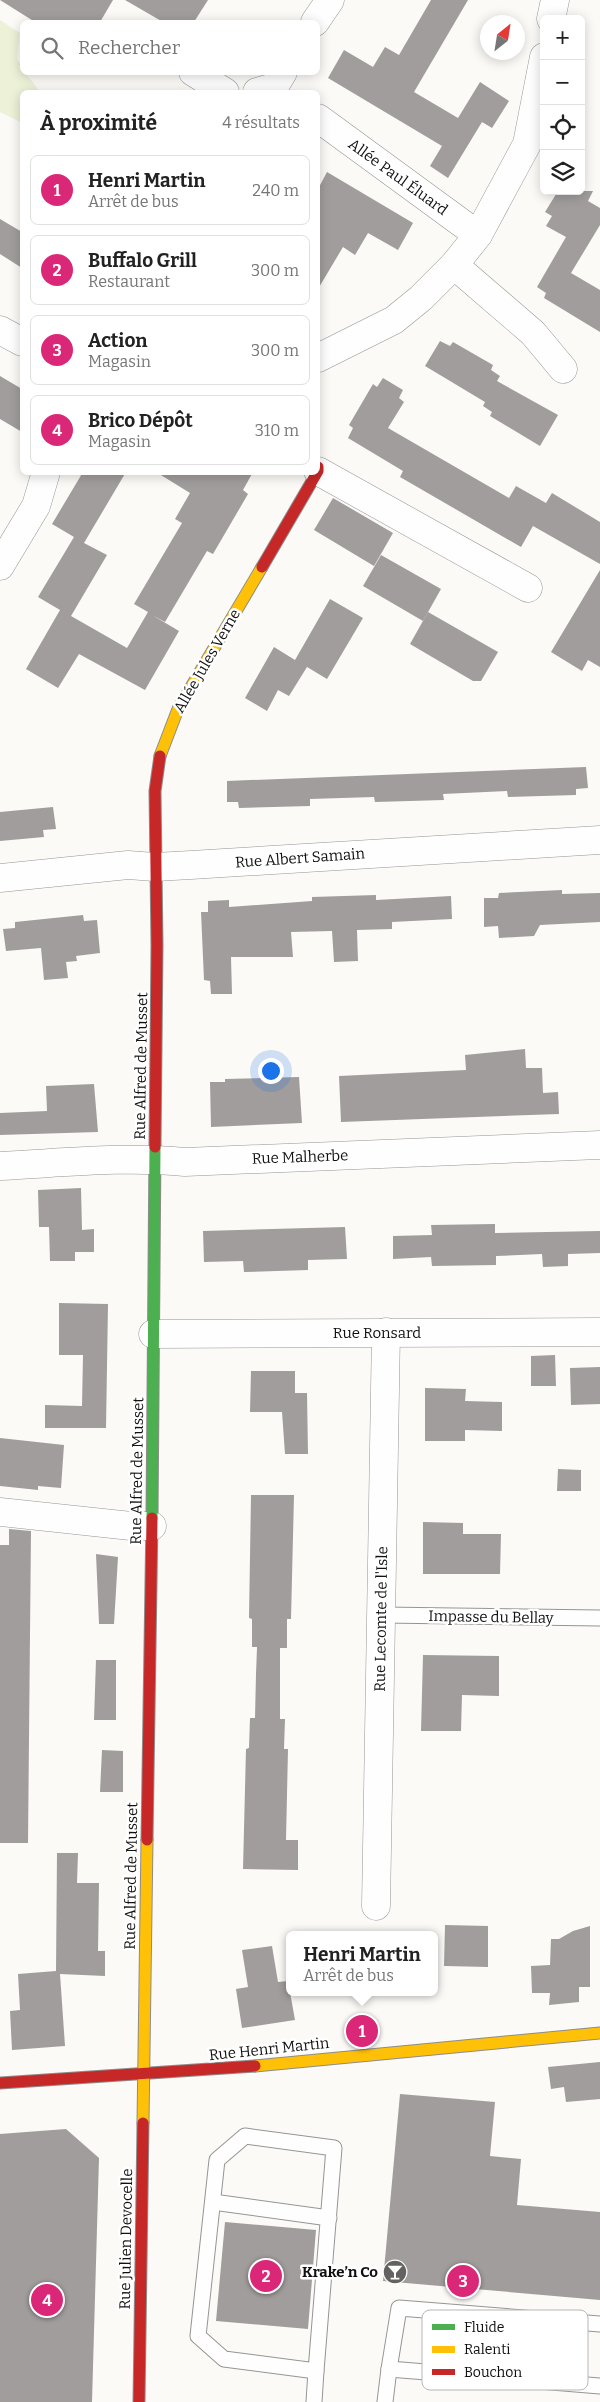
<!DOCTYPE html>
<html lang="fr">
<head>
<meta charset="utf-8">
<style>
	:root { --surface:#fff; --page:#f6f6f6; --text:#222; --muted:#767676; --line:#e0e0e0; --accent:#db2777 }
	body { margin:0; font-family:Bitter,serif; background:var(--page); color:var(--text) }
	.controls { position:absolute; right:15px; top:15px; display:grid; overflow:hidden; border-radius:8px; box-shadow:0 2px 12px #0003 }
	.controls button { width:45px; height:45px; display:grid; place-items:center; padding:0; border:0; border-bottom:1px solid var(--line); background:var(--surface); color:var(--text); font:25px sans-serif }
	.compass { position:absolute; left:480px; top:15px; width:45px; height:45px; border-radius:50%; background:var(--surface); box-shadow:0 2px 12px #0003; rotate:30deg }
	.you { position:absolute; left:270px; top:1070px; width:18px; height:18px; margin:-12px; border:4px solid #fff; border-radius:50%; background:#1a73e8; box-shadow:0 0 0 8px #1a73e833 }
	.badge { display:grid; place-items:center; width:32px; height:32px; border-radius:50%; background:var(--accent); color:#fff; font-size:16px; font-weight:700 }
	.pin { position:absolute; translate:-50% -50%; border:2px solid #fff; box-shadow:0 1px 5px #0006 }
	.popup { position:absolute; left:286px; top:1931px; width:152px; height:65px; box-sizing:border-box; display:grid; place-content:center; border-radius:8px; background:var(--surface); filter:drop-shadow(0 1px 4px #0005); font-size:16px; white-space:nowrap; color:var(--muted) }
	.popup b { font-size:19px; color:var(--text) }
	.popup::after { content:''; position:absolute; left:50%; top:100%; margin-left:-10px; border:10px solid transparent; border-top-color:var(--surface) }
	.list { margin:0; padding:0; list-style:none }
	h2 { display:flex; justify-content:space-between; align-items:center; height:65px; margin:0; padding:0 20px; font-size:21px }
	h2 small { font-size:16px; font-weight:400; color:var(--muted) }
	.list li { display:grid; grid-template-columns:32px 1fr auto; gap:15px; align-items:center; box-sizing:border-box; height:70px; margin:0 10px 10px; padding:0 10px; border:1px solid var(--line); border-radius:8px }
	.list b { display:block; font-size:19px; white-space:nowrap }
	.list p { margin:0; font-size:16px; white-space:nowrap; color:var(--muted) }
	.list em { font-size:16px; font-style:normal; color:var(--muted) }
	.icon { flex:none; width:28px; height:28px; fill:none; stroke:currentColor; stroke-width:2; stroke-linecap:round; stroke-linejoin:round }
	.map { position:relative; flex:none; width:600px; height:2402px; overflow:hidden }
	.search { position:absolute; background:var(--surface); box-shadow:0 2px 12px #0003; left:20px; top:20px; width:300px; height:55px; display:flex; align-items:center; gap:12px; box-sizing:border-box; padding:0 18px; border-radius:8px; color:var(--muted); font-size:19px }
	.panel { position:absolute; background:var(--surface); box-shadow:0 2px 12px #0003; left:20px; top:90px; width:300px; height:385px; border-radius:8px }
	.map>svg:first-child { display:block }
</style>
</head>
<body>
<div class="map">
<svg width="600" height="2402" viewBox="0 0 600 2402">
	<rect width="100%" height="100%" fill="#fcfaf7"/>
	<path fill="#ecf1d8" d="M0,20L20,33L17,59L22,67V72L26,73L40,92H22V123L0,112Z"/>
	<g fill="#a09d9c">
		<path d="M0,0H113L100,22H35Z"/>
		<path d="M125,0H208L194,22H163Z"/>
		<path d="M431,0H468L414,92L458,118L480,82L509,101L492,128L482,122L448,178L430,166L442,146L328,78L344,50L373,67L385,47L399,55Z"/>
		<path d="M327,172L413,223L398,250L368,233L355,255L343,247L318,289V189Z"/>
		<path d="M558,191H593L588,201L600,208V225L571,273L600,290V332L544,298L546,293L537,287L566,237L546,226L552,216L545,212Z"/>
		<path d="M0,219L22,232V268L0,254Z"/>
		<path d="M440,341L450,346L453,342L493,365L491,370L500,376L497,381L558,415L540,446L490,416L492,412L483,406L485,402L425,366Z"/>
		<path d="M0,376L22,389V432L0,419Z"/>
		<path d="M383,378L403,390L399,398L404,402L388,428L509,498L516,486L546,503L552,493L600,522V564L533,526L521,547L400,477L403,471L348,438L353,428L349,425L373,384L377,387Z"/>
		<path d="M83,472H126L84,543L107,555L71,616L127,648L148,612L134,604L182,523L175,519L190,493L156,472H253L243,490L248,494L213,554L207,551L165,622L152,615L179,631L145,690L79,654L58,688L26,669L60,610L38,597L74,537L52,524Z"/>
		<path d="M333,498L393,533L374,566L314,530Z"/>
		<path d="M381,555L441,589L423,621L363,586Z"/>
		<path d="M600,570V667L588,660L582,671L551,652Z"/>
		<path d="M330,599L363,618L327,679L307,667L289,696L278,690L267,711L245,698L274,647L295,660Z"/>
		<path d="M428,612L498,652L481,681H473L410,644Z"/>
		<path d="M586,767L588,788L576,789V795L508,797L507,791L443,794L444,800L375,802L374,797L310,799V806L239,808L238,802H227V781Z"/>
		<path d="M53,807L56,829L43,830L44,837L0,841V812Z"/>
		<path d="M562,890V894L600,893V922L540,925L534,936L499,938L498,926L484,927V898H498L499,893Z"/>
		<path d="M376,895V900L451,896L452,919L392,922V929L357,930L358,961L334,962L332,931L291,932L293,957H231L232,994H211L210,981L204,980L201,912H208V901L229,900V907L312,901V897Z"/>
		<path d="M83,915L84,921L97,920L100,953L76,956L77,961L66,962L68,978L44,980L41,948L6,951L3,929L15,928V922Z"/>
		<path d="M525,1049L526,1068H542L543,1093L558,1092L559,1114L341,1122L339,1076L466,1070L465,1055Z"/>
		<path d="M299,1077L302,1123L211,1127L210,1082H225V1079Z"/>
		<path d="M94,1084L98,1132L0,1135V1113L47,1111L46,1086Z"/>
		<path d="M81,1188L82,1230L94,1229V1252H75V1261H50L49,1227H39L38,1190Z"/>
		<path d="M495,1224V1233L600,1231V1253L568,1254V1266L543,1267L542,1254L496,1256V1265L432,1266L431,1257L393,1259V1236L432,1235L431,1225Z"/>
		<path d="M345,1227L347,1259L308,1260V1270L244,1272L243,1261L204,1262L203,1231Z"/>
		<path d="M59,1303L108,1304L106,1428H45V1405L82,1406L83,1355H59Z"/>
		<path d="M555,1355L556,1386H531V1356Z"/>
		<path d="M600,1367V1404L571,1405L570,1368Z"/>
		<path d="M251,1371H295V1393H307L308,1454H285L282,1412H250Z"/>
		<path d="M425,1388L466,1389L465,1401L502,1402V1431L465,1430V1441H425Z"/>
		<path d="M0,1438L64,1445L61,1488L38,1486V1490L0,1486Z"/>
		<path d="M558,1469L581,1470V1491H557Z"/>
		<path d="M251,1495H294L291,1619H287V1648H280V1719H285L284,1749H288L286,1840H298V1870L243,1869L246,1749L249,1748L250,1718H255L256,1674L257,1647H252V1619L249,1618Z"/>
		<path d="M423,1522L463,1523V1534H501L500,1574H423Z"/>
		<path d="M9,1529L31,1531L28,1843H0V1545H9Z"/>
		<path d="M96,1554L118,1557L114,1624H99Z"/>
		<path d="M423,1655L499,1656V1696L462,1695L461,1731H421Z"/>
		<path d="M96,1660H116V1720H94Z"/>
		<path d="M102,1750L123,1751V1792H100Z"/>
		<path d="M57,1853H78L77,1883H99L98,1951H105V1976L60,1974L65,2046L12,2050L10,2011L20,2010L18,1974L56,1971Z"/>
		<path d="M445,1925L488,1926V1967L444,1966Z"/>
		<path d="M590,1926V1987H579V2002L549,2005L550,1993H532L531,1966L550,1965L551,1939H559L573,1931Z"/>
		<path d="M272,1946L278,1982L288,1981L295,2020L242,2028L236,1989L248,1987L242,1950Z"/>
		<path d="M600,2062V2099L566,2102L564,2087L551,2089L548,2067Z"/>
		<path d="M400,2094L495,2102L490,2156L521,2159L517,2205L600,2212V2300L383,2281Z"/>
		<path d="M66,2129L99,2158L92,2402H0V2134Z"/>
		<path d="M225,2222L316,2230L308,2329L216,2321Z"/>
	</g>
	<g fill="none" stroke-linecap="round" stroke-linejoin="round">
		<g stroke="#969594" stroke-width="17">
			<g id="lane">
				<path d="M382,1615L600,1618"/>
				<path d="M245,2136L334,2148L316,2371L224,2359L198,2336L217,2160Z"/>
				<path d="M213,2202L329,2218"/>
				<path d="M600,2324L399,2308L389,2369L600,2386"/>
				<path d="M314,2402L316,2371"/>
				<path d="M385,2402L389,2369"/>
			</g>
		</g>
		<g stroke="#969594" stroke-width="29">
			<g id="street">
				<path d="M551,19L555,0"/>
				<path d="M315,22L330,0"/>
				<path d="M193,72L225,92"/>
				<path d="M257,92L274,87L283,72"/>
				<path d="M318,118L478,235"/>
				<path d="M454,265L533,333L563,369"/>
				<path d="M0,330L22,342"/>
				<path d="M318,358L394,320L421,298L454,265L478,235L527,144L544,57"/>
				<path d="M318,471L528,588"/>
				<path d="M0,566L36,506L46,472"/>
				<path d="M0,878L128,865L155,867L191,865L600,840"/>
				<path d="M0,1166C62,1163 124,1156 185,1162L600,1145"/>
				<path d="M153,1334L600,1332"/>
				<path d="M0,1512L131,1526H152"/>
				<path d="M376,1906L386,1332"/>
			</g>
		</g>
		<g stroke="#8d8c8b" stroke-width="13">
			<path id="fast" d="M152,1518L155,1147"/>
		</g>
		<g stroke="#8d8c8b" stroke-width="13">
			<g id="slow">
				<path d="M160,756L178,709L262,567"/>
				<path d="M255,2066L600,2033"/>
				<path d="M143,2123L147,1840"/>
			</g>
		</g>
		<g stroke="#8d8c8b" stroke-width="13">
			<g id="jam">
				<path d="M262,567L318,471V467"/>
				<path d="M155,1147L157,946L155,791L160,756"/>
				<path d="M147,1840L152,1518"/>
				<path d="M0,2083L255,2066"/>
				<path d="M139,2402L143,2123"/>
			</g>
		</g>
		<use href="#lane" stroke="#fffefe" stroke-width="15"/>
		<use href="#street" stroke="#fffefe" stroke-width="28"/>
		<use href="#fast" stroke="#4caf50" stroke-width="11"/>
		<use href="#slow" stroke="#ffc107" stroke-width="11"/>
		<use href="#jam" stroke="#c62828" stroke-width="11"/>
	</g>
	<defs>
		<g id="bar-disc" transform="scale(1.25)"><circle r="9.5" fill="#636261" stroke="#fff"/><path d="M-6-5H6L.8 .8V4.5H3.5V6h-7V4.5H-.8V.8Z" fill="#fff"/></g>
	</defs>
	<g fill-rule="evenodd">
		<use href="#bar-disc" x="395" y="2272"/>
	</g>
	<g text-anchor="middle" stroke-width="5" stroke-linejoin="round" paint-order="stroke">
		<g font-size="15" fill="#101010" stroke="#fff">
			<text transform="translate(398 177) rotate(36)" y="5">Allée Paul Éluard</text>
			<text transform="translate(207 661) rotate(-60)" y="5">Allée Jules Verne</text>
			<text transform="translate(300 858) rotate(-4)" y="5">Rue Albert Samain</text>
			<text transform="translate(141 1066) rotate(-89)" y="5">Rue Alfred de Musset</text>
			<text transform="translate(300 1157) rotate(-2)" y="5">Rue Malherbe</text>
			<text x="377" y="1338">Rue Ronsard</text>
			<text transform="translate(137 1471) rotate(-89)" y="5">Rue Alfred de Musset</text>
			<text transform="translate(491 1617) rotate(1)" y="5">Impasse du Bellay</text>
			<text transform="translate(381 1619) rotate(-89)" y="5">Rue Lecomte de l'Isle</text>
			<text transform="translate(131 1876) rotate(-89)" y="5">Rue Alfred de Musset</text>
			<text transform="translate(269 2049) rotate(-6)" y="5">Rue Henri Martin</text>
			<text transform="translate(126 2239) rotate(-89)" y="5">Rue Julien Devocelle</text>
		</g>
		<g font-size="15" font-weight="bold" fill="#101010" stroke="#fff" text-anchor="end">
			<text x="378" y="2277">Krake’n Co</text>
		</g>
	</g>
	<rect x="422" y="2310" width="166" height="80" rx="8" fill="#fff" stroke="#b7b7b7" stroke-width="1"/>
	<rect x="432" y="2324" width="23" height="6" fill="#4caf50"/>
	<rect x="432" y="2346" width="23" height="7" fill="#ffc107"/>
	<rect x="432" y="2369" width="23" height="6" fill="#c62828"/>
	<g font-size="14" fill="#101010">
		<text x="464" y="2332">Fluide</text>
		<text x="464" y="2354">Ralenti</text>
		<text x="464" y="2377">Bouchon</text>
	</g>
</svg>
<div class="controls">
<button>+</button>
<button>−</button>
<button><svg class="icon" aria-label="locate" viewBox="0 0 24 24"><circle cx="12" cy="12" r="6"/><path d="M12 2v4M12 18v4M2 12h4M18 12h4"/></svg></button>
<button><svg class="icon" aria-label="layers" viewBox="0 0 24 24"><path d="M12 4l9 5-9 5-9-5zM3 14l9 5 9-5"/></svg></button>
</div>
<svg class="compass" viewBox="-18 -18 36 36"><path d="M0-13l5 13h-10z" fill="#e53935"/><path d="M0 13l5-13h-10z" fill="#767676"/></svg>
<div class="you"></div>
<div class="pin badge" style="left:362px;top:2031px">1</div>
<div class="popup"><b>Henri Martin</b>Arrêt de bus</div>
<div class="pin badge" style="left:266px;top:2276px">2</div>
<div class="pin badge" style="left:463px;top:2281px">3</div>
<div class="pin badge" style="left:47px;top:2300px">4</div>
<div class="search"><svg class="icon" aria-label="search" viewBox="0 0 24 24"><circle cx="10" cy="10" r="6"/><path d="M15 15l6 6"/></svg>Rechercher</div>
<section class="panel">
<h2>À proximité<small>4 résultats</small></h2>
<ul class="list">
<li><span class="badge">1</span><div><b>Henri Martin</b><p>Arrêt de bus</p></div><em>240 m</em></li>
<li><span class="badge">2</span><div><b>Buffalo Grill</b><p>Restaurant</p></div><em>300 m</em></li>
<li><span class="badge">3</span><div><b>Action</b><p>Magasin</p></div><em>300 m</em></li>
<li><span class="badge">4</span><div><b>Brico Dépôt</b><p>Magasin</p></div><em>310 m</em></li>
</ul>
</section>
</div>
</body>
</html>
